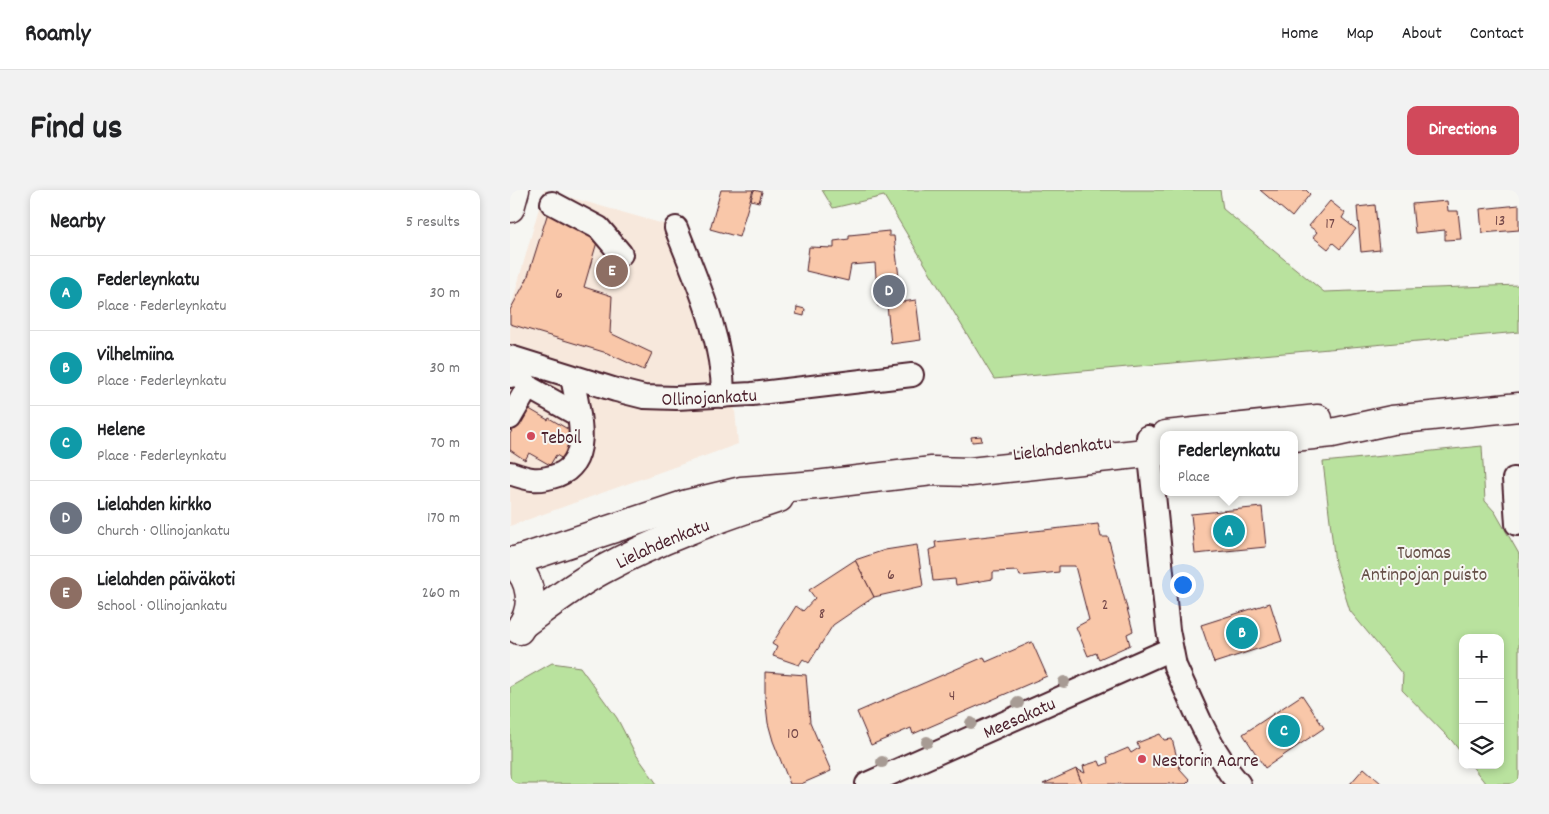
<!DOCTYPE html>
<html lang="en">
<head>
<meta charset="utf-8">
<style>
	:root { --surface:#fff; --page:#f2f2f2; --text:#202124; --muted:#757577; --line:#e0e0e0; --accent:#d1495b }
	body { margin:0; font-family:Dekko,sans-serif; background:var(--page); color:var(--text) }
	.controls { position:absolute; right:15px; bottom:15px; display:grid; overflow:hidden; border-radius:10px; box-shadow:0 2px 8px #0003 }
	.controls button { width:45px; height:45px; display:grid; place-items:center; padding:0; border:0; border-bottom:1px solid var(--line); background:var(--surface); color:var(--text); font:25px sans-serif }
	.you { position:absolute; left:672px; top:394px; width:18px; height:18px; margin:-12px; border:4px solid #fff; border-radius:50%; background:#1a73e8; box-shadow:0 0 0 8px #1a73e833 }
	.badge { display:grid; place-items:center; width:32px; height:32px; border-radius:50%; background:var(--accent); color:#fff; font-size:16px; font-weight:700 }
	.pin { position:absolute; translate:-50% -50%; border:2px solid #fff; box-shadow:0 1px 5px #0006 }
	.popup { position:absolute; left:650px; top:241px; width:138px; height:65px; box-sizing:border-box; display:grid; place-content:center; border-radius:10px; background:var(--surface); filter:drop-shadow(0 1px 4px #0005); font-size:16px; white-space:nowrap; color:var(--muted) }
	.popup b { font-size:19px; color:var(--text) }
	.popup::after { content:''; position:absolute; left:50%; top:100%; margin-left:-10px; border:10px solid transparent; border-top-color:var(--surface) }
	.list { margin:0; padding:0; list-style:none }
	h2 { display:flex; justify-content:space-between; align-items:center; height:65px; margin:0; padding:0 20px; font-size:21px }
	h2 small { font-size:16px; font-weight:400; color:var(--muted) }
	.list li { display:grid; grid-template-columns:32px 1fr auto; gap:15px; align-items:center; box-sizing:border-box; height:75px; padding:0 20px; border-top:1px solid var(--line) }
	.list b { display:block; font-size:19px; white-space:nowrap }
	.list p { margin:0; font-size:16px; white-space:nowrap; color:var(--muted) }
	.list em { font-size:16px; font-style:normal; color:var(--muted) }
	.icon { flex:none; width:28px; height:28px; fill:none; stroke:currentColor; stroke-width:2; stroke-linecap:round; stroke-linejoin:round }
	.map { position:relative; flex:none; width:1009px; height:594px; overflow:hidden; border-radius:10px }
	header { display:flex; align-items:center; gap:30px; box-sizing:border-box; height:70px; padding:0 25px; background:var(--surface); border-bottom:1px solid var(--line) }
	header strong { font-size:24px }
	nav { display:flex; gap:28px; margin-inline-start:auto; font-size:18px }
	.intro { display:flex; align-items:center; justify-content:space-between; box-sizing:border-box; height:120px; padding:0 30px }
	h1 { margin:0; font-size:35px }
	.button { padding:12px 22px; border-radius:10px; background:var(--accent); color:#fff; font-size:18px; font-weight:700 }
	main { display:flex; gap:30px; padding:0 30px }
	aside { flex:1; background:var(--surface); border-radius:10px; box-shadow:0 2px 8px #0003 }
	.map>svg:first-child { display:block }
</style>
</head>
<body>
<header>
<strong>Roamly</strong>
<nav><a>Home</a><a>Map</a><a>About</a><a>Contact</a></nav>
</header>
<div class="intro"><h1>Find us</h1><a class="button">Directions</a></div>
<main>
<aside>
<h2>Nearby<small>5 results</small></h2>
<ul class="list">
<li><span class="badge" style="background:#0f9aa8">A</span><div><b>Federleynkatu</b><p>Place · Federleynkatu</p></div><em>30 m</em></li>
<li><span class="badge" style="background:#0f9aa8">B</span><div><b>Vilhelmiina</b><p>Place · Federleynkatu</p></div><em>30 m</em></li>
<li><span class="badge" style="background:#0f9aa8">C</span><div><b>Helene</b><p>Place · Federleynkatu</p></div><em>70 m</em></li>
<li><span class="badge" style="background:#6b7280">D</span><div><b>Lielahden kirkko</b><p>Church · Ollinojankatu</p></div><em>170 m</em></li>
<li><span class="badge" style="background:#8d6e63">E</span><div><b>Lielahden päiväkoti</b><p>School · Ollinojankatu</p></div><em>260 m</em></li>
</ul>
</aside>
<div class="map">
<svg width="1009" height="594" viewBox="0 0 1009 594">
	<rect width="100%" height="100%" fill="#f6f6f2"/>
	<filter id="ink" filterUnits="userSpaceOnUse"><feTurbulence type="fractalNoise" baseFrequency=".02" numOctaves="2"/><feDisplacementMap in="SourceGraphic" scale="10" xChannelSelector="R" yChannelSelector="G"/><feConvolveMatrix kernelMatrix="1 2 1 2 8 2 1 2 1" color-interpolation-filters="sRGB"/></filter>
	<g filter="url(#ink)">
		<g fill="#f7e8dc">
			<path d="M34,0L182,42L213,147L220,193L135,195L0,155V121Z"/>
			<path d="M0,172L103,203L224,209L228,254L0,336Z"/>
		</g>
		<g fill="#b9e29e" stroke="#828064">
			<path d="M312,0H710L713,19L814,102L1009,95V142L484,189L374,6L323,18Z"/>
			<path d="M972,256L975,311L985,322L1009,364V594H976L961,575H990V448H953V565L942,551L892,500L893,485L840,421L825,373L813,272Z"/>
			<path d="M42,473L70,477L107,528L125,563L147,594H0V497Z"/>
		</g>
		<g fill="#f9c7a9" stroke="#4a1f2b">
			<path d="M211,0H243L229,47L200,39Z"/>
			<path d="M244,0L252,2L249,12L241,10Z"/>
			<path d="M750,0H796L800,4L782,27Z"/>
			<path d="M820,11L835,23L832,28L846,39L830,59L823,53L818,59L803,47L807,42L799,36Z"/>
			<path d="M937,11L938,21H948L951,49L935,50V40L905,43L902,14Z"/>
			<path d="M865,15L870,60L851,62L847,17Z"/>
			<path d="M1009,15V40L972,43L970,19Z"/>
			<path d="M40,16L89,45L74,97L102,106L100,143L142,163L134,180L97,163L0,134V120L17,89Z"/>
			<path d="M379,41V46H384L392,112L406,110L411,150L381,154L377,115L368,116L365,73L341,75L338,91L296,81L299,57L324,58V51L339,49V45Z"/>
			<path d="M287,117L295,119L294,126L286,124Z"/>
			<path d="M16,217L38,230L39,228L61,241L55,250L62,254L53,269L46,265L40,275L19,263L15,270L0,260V244Z"/>
			<path d="M471,246L472,251L462,252L461,247Z"/>
			<path d="M752,317L756,357L685,364L681,324Z"/>
			<path d="M588,334L591,347H598L623,441L617,444L620,455L589,469L586,463L578,466L566,437L579,430L565,376H549V382L510,386L508,381L483,382V389L446,395L445,389L423,391L419,360L426,358L425,352Z"/>
			<path d="M407,355L413,396L364,407L345,370L375,360Z"/>
			<path d="M345,370L364,407L323,435L299,473L293,469L289,475L263,466L267,457L262,454L286,416L293,421L305,408L299,400Z"/>
			<path d="M760,413L772,451L704,473L691,435Z"/>
			<path d="M522,452L537,486L403,544L401,538L361,555L347,522L474,467L476,472Z"/>
			<path d="M255,482L296,485L300,532L321,581L291,594H280L263,551L258,533L255,507Z"/>
			<path d="M792,505L814,538L755,578L733,544Z"/>
			<path d="M650,544L654,550L662,549L670,579L680,590L676,594H572L566,579L575,583L573,576L589,571L591,576L598,573L597,567L618,558L621,563L629,558L627,553Z"/>
			<path d="M854,578L872,594H840Z"/>
			<path d="M566,579L572,594H533Z"/>
		</g>
		<g fill="none" stroke-linecap="round" stroke-linejoin="round">
			<g stroke="#4a1f2b" stroke-width="26">
				<g id="minor">
					<path d="M42,13L89,38L111,64"/>
					<path d="M166,38C187,92 213,147 213,206"/>
					<path id="s1" d="M0,167L106,200L134,207L166,208L242,204L402,185"/>
					<path d="M0,186L10,184L18,197L68,225"/>
					<path d="M0,228L18,197"/>
					<path d="M638,247L658,440L665,476L690,531L702,555L720,583L729,594"/>
					<path d="M0,283C20,290 28,292 48,285C85,271 67,216 62,187"/>
					<path d="M1004,289L1007,334"/>
					<path id="s2" d="M357,594L661,459"/>
				</g>
			</g>
			<g stroke="#4a1f2b" stroke-width="31">
				<g id="major">
					<path d="M0,18L5,0"/>
					<path d="M656,245L808,229"/>
					<path d="M784,247L822,243L882,230L1009,217"/>
					<path d="M0,371C23,388 26,418 9,440"/>
					<path d="M2,372L177,314L231,301L306,295L422,281L460,282L654,261"/>
					<path id="s3" d="M13,434C39,415 64,395 92,380C147,350 209,328 269,308"/>
				</g>
			</g>
			<use href="#minor" stroke="#f6f6f2" stroke-width="22"/>
			<use href="#major" stroke="#f6f6f2" stroke-width="28"/>
		</g>
		<g fill="#a79b94">
			<circle cx="554" cy="492" r="6"/>
			<circle cx="508" cy="513" r="6"/>
			<circle cx="461" cy="533" r="6"/>
			<circle cx="417" cy="552" r="6"/>
			<circle cx="372" cy="572" r="6"/>
		</g>
	</g>
	<g fill="#d1495b" stroke="#f6f6f2" stroke-width="2">
		<circle cx="21" cy="246" r="5"/>
		<circle cx="632" cy="569" r="5"/>
	</g>
	<g text-anchor="middle" stroke-width="4" stroke-linejoin="round" paint-order="stroke">
		<g font-size="16" fill="#76494a">
			<text x="990" y="35">13</text>
			<text x="820" y="38">17</text>
			<text x="49" y="108">6</text>
			<text x="381" y="389">6</text>
			<text x="595" y="419">2</text>
			<text x="312" y="428">8</text>
			<text x="442" y="510">4</text>
			<text x="283" y="548">10</text>
		</g>
		<g font-size="19" fill="#4a1f2b" stroke="#f6f6f2">
			<text dy="7" stroke="none"><textPath href="#s1" startOffset="205">Ollinojankatu</textPath></text>
			<text transform="translate(552 257) rotate(-7)" y="7">Lielahdenkatu</text>
			<text dy="7" stroke="none"><textPath href="#s3" startOffset="162">Lielahdenkatu</textPath></text>
			<text dy="7" stroke="none"><textPath href="#s2" startOffset="166">Meesakatu</textPath></text>
		</g>
		<g font-size="19" fill="#4a1f2b" stroke="#f6f6f2" text-anchor="start">
			<text x="31" y="253">Teboil</text>
			<text x="642" y="576">Nestorin Aarre</text>
		</g>
		<g font-size="19" fill="#665048" stroke="#f6f6f2">
			<text x="914" y="368">Tuomas<tspan x="914" dy="22">Antinpojan puisto</tspan></text>
		</g>
	</g>
</svg>
<div class="controls">
<button>+</button>
<button>−</button>
<button><svg class="icon" aria-label="layers" viewBox="0 0 24 24"><path d="M12 4l9 5-9 5-9-5zM3 14l9 5 9-5"/></svg></button>
</div>
<div class="you"></div>
<div class="pin badge" style="left:719px;top:341px;background:#0f9aa8">A</div>
<div class="popup"><b>Federleynkatu</b>Place</div>
<div class="pin badge" style="left:732px;top:443px;background:#0f9aa8">B</div>
<div class="pin badge" style="left:774px;top:541px;background:#0f9aa8">C</div>
<div class="pin badge" style="left:379px;top:101px;background:#6b7280">D</div>
<div class="pin badge" style="left:102px;top:81px;background:#8d6e63">E</div>
</div>
</main>
</body>
</html>
